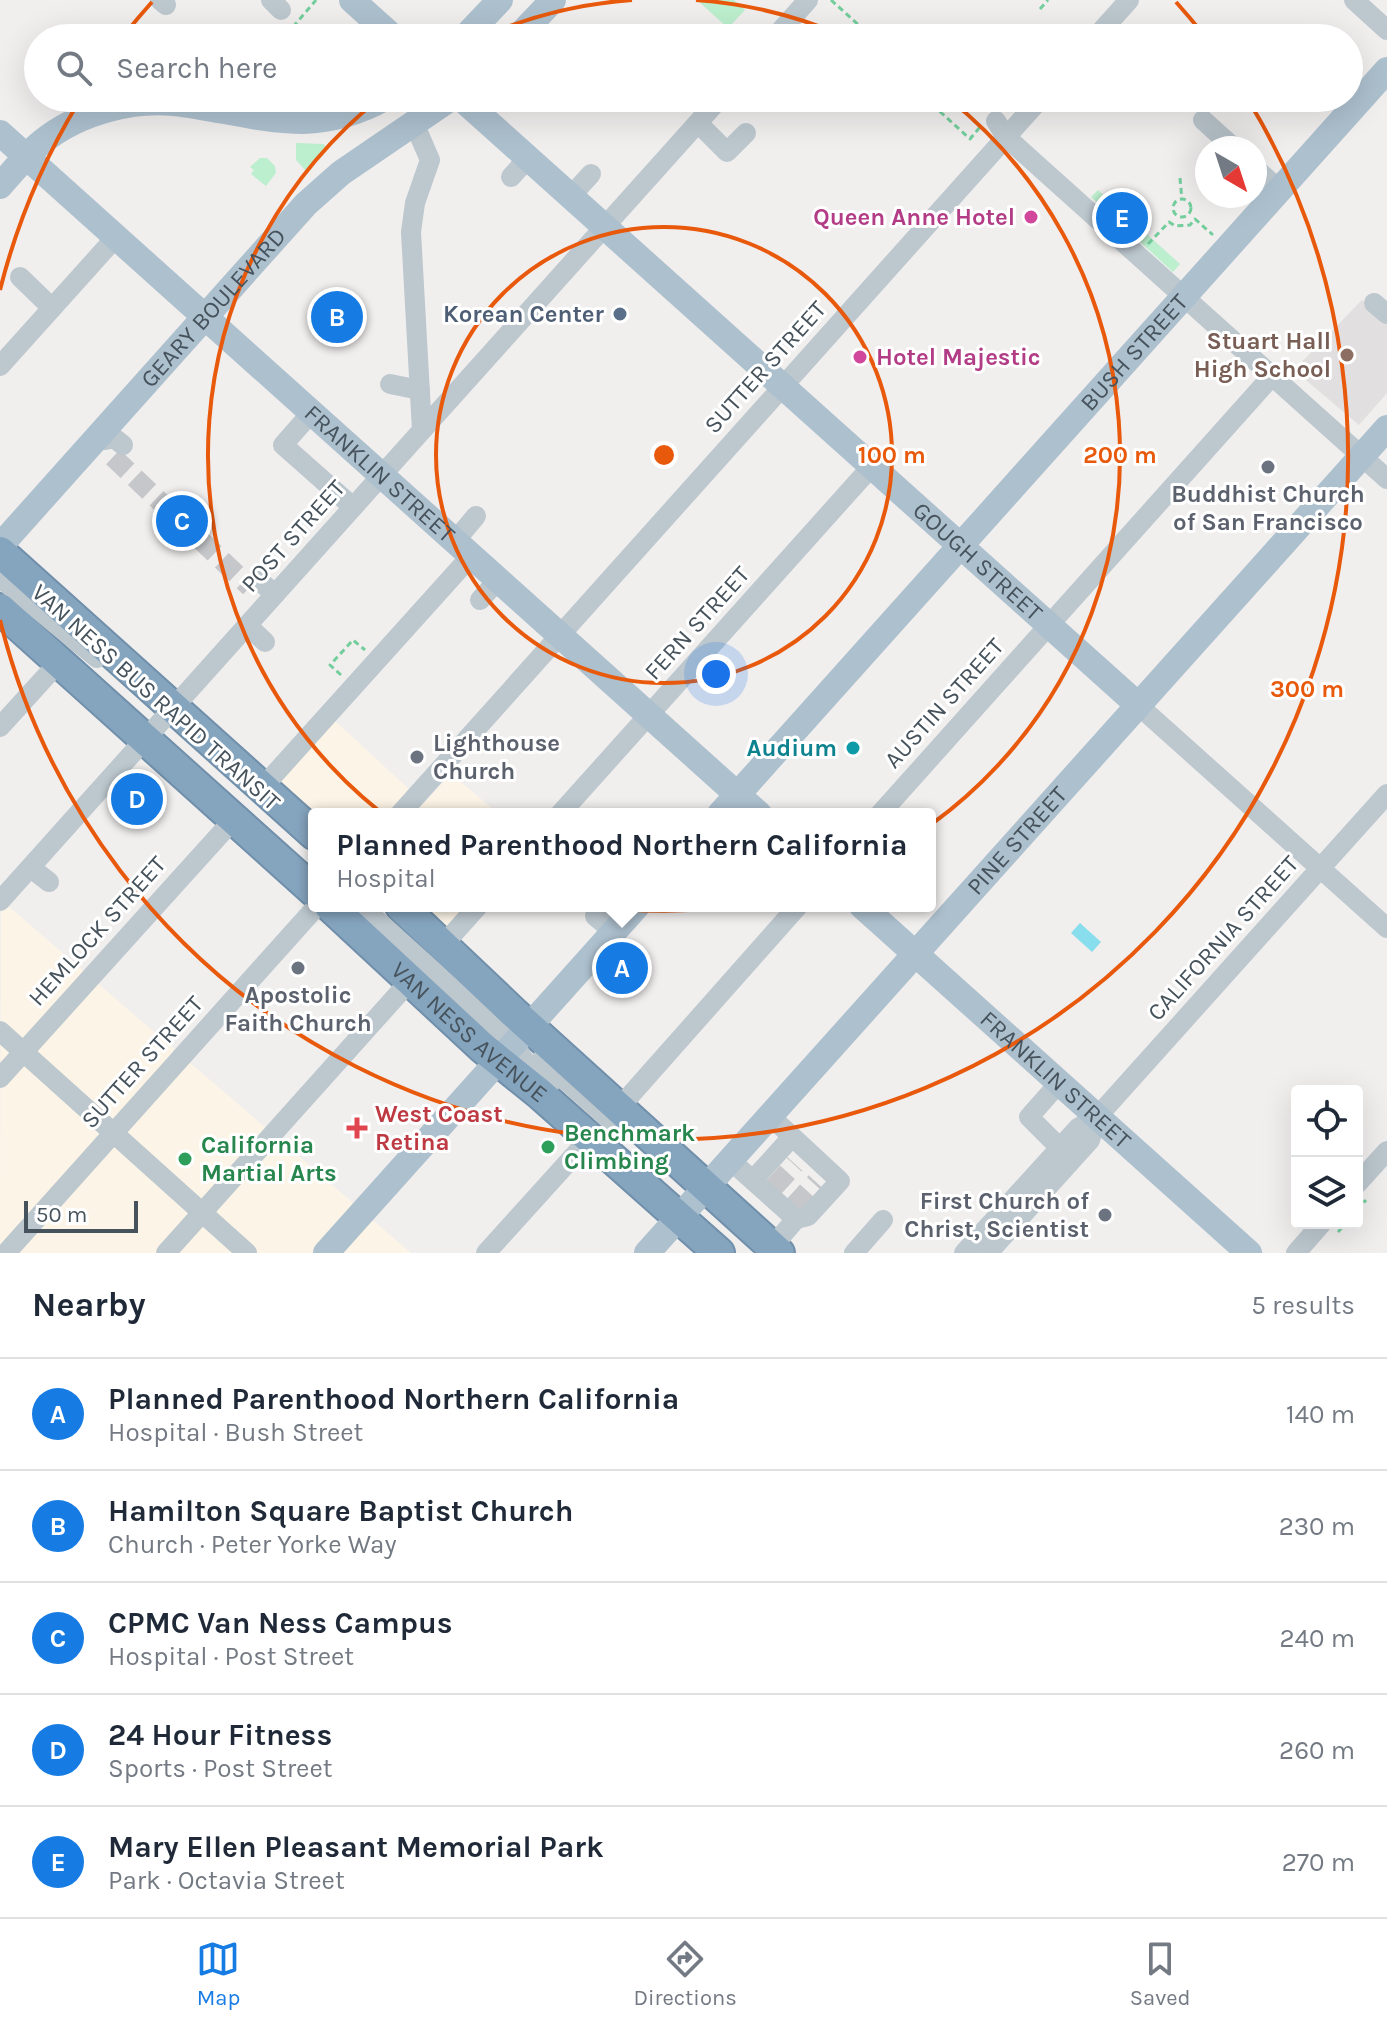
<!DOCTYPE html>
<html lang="en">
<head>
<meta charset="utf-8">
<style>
	:root { --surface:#fff; --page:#f6f6f7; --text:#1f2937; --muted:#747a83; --line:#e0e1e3; --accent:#167ce3 }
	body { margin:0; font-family:Karla,sans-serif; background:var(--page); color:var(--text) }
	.controls { position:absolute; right:24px; bottom:24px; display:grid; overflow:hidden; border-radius:8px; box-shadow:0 8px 32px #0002 }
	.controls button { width:72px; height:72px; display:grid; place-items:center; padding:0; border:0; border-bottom:2px solid var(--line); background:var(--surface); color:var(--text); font:40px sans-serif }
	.compass { position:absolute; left:1195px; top:136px; width:72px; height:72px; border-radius:50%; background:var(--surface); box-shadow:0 8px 32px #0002; rotate:141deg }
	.scale { position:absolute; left:24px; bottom:20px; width:114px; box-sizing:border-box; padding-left:8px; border:4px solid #46535c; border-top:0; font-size:22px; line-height:28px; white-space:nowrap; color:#46535c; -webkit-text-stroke:6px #fff; paint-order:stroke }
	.you { position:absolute; left:716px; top:674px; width:28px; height:28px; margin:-20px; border:6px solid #fff; border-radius:50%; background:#1a73e8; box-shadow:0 0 0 12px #1a73e833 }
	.badge { display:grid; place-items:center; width:52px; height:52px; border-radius:50%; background:var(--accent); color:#fff; font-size:26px; font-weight:700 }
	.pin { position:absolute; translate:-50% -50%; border:4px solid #fff; box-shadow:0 2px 8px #0006 }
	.popup { position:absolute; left:308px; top:808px; width:628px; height:104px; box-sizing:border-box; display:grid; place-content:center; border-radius:8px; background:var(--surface); filter:drop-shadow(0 2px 6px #0005); font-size:26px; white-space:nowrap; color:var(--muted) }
	.popup b { font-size:30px; color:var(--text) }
	.popup::after { content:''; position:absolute; left:50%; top:100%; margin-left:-16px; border:16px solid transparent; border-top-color:var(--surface) }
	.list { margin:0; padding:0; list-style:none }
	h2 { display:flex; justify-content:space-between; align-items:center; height:104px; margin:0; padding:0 32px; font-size:34px }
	h2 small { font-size:26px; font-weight:400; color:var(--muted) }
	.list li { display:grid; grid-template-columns:52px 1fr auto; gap:24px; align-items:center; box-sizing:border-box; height:112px; padding:0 32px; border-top:2px solid var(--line) }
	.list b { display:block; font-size:30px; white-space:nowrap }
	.list p { margin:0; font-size:26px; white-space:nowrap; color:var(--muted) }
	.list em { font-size:26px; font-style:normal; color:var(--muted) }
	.icon { flex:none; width:44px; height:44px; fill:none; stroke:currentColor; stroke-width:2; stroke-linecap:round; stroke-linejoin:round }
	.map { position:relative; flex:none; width:1387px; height:1253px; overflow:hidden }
	.search { position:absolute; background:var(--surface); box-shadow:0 8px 32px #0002; left:24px; right:24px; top:24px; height:88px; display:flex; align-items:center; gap:20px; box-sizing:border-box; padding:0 28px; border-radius:44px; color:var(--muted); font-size:30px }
	.sheet { height:664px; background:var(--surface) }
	nav { display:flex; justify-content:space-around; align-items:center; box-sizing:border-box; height:112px; border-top:2px solid var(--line); background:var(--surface); font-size:22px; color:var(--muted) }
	nav a { display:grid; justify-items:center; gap:4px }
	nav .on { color:var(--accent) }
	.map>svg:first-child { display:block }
</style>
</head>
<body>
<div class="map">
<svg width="1387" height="1253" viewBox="0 0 1387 1253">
	<rect width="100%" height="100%" fill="#f1eeee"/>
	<g fill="#fcf5e7">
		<path d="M332,718L424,803L451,774L499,814H314L274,784Z"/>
		<path d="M1,900L411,1253H0Z"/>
		<path d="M411,906H467L442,933Z"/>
	</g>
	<path fill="#e2dfe0" d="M1362,300L1387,323V393L1359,425L1294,370Z"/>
	<g fill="#bcefcd">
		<path d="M697,0H734L745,10L728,28Z"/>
		<path d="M296,143L324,144L327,151L306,171L296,160Z"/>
		<path d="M260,158H267L275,166L276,173L266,186L251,174L254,170L250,167Z"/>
		<path d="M1098,190L1180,264L1173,272L1091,197Z"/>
	</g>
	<path fill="#88deed" d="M1080,923L1101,942L1092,952L1071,933Z"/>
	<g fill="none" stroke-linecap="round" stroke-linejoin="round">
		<g stroke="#c6c7ca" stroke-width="20" stroke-dasharray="20 10" stroke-linecap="butt">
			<path d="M113,457L250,587"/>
			<path d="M774,1187L795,1164"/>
			<path d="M794,1206L816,1182"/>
		</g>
		<g stroke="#708faa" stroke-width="34">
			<g id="highway">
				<path d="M0,552L314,834"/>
				<path d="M0,609L314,891"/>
				<path id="s7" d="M330,906L483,1048L540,1094L719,1253"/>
				<path d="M401,906L514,1013L779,1253"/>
			</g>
		</g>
		<g stroke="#73ce9c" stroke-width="3" stroke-dasharray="6 4" stroke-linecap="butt">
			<path d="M831,0L873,38"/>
			<path d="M1040,9L1048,0"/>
			<path d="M293,27L316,0"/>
			<path d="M283,38L286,35"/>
			<path d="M925,98L970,139L980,127"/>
			<path d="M1180,178L1182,200"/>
			<circle cx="1182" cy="208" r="9"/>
			<path d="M1148,244L1169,222L1175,226L1190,225L1195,219L1213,235"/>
			<path d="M341,675L330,665L353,640L365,650"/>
			<path d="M1357,1210L1366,1200"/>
			<path d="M1338,1232L1346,1223"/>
		</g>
		<g stroke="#bcc7ce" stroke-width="20">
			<path d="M160,0L166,5"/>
			<path d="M271,0L281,10"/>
			<path d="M1354,0L1387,30"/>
			<path d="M774,38L808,0"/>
			<path d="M1095,38L1129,0"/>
			<path d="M1203,120L1234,148"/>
			<path d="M996,121L1006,137L1387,479"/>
			<path d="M414,123L430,160L415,203L411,232L422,430"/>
			<path d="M698,123L727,152L746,133"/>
			<path d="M1255,168L1280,190"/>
			<path d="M511,177L528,158"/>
			<path d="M571,196L591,174"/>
			<path d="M20,277L52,308"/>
			<path d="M1374,303L1387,314"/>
			<path d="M0,366L116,237"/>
			<path d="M390,384L420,390"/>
			<path d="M311,413L283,445L353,507"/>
			<path d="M99,435L105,440L114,438L123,445"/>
			<path d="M455,541L476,516"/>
			<path d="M0,578L97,658"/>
			<path d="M257,579L275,594"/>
			<path d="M480,600L498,580"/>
			<path d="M247,625L265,642"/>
			<path d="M1138,705L1387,928"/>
			<path d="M0,727L59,662"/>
			<path d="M262,788L471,556"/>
			<path d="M400,814L1041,98"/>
			<path d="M560,814L872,466"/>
			<path d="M880,814L1272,376"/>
			<path d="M31,868L49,882"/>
			<path d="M0,901L720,98"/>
			<path d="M361,906L514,1044L526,1063L550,1084"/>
			<path d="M595,916L614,932"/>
			<path d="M444,944L478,906"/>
			<path d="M0,1031L247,1253"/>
			<path d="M542,1059L619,1128"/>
			<path d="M0,1078L234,819"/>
			<path d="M1059,1083L1029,1117L1059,1147"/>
			<path d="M619,1108L798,906"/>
			<path d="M770,1116L840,1181L808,1216L796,1219"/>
			<path d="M730,1160L796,1219L772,1247"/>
			<path d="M753,1180L792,1137"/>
			<path d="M1357,1184L1387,1151"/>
			<path d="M6,1253L317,906"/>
			<path d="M166,1253L409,982"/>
			<path d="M486,1253L589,1139"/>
			<path d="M854,1253L883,1220"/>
			<path d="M964,1253L1078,1128L1097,1117L1387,794"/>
			<path d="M988,1253L1090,1140L1097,1117"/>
			<path d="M1296,1253L1322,1223"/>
		</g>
		<g stroke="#adc0ce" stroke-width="26">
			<path d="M352,0L394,38"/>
			<path d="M464,38L500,0"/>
			<path d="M517,38L553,0"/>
			<path id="s1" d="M461,98L1138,705"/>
			<path id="s2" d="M0,133L759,814"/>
			<path d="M0,186C13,171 27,154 42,142C79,112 135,97 182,104C222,109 262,121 303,121C333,120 360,112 385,98"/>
			<path id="s3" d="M0,546L306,204L341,173L451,98"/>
			<path id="s4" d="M720,814L1387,70"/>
			<path id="s5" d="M862,906L1249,1253"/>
			<path d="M326,1253L637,906"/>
			<path id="s6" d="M647,1253L1387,428"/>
		</g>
		<use href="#highway" stroke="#85a4be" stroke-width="30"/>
	</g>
	<g fill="none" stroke="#e8590c" stroke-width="4">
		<circle cx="664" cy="455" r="228"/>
		<path d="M482 37A456 456 0 0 1 632 0M696 0A456 456 0 0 1 846 37M948 98A456 456 0 1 1 380 98"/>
		<path d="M0 290A684 684 0 0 1 78 103M125 34A684 684 0 0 1 152 2M1176 2A684 684 0 0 1 1203 34M1250 103A684 684 0 1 1 0 620"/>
	</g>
	<g fill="#d1479c" stroke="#fff" stroke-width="3">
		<circle cx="1031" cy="217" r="8"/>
		<circle cx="860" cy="357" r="8"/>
	</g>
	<circle fill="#5c6f8a" stroke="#fff" stroke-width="3" cx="620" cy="314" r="8"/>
	<circle fill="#8d6e63" stroke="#fff" stroke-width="3" cx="1347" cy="355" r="8"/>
	<g fill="#6b7280" stroke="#fff" stroke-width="3">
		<circle cx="1268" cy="467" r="8"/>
		<circle cx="417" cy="757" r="8"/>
		<circle cx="298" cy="968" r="8"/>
		<circle cx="1105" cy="1215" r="8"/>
	</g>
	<circle fill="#0f9aa8" stroke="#fff" stroke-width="3" cx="853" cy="748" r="8"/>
	<path fill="#e0444e" stroke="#fff" stroke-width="3" d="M353 1116h8v8h8v8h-8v8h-8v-8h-8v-8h8z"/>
	<g fill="#2e9e5b" stroke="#fff" stroke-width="3">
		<circle cx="548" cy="1147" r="8"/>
		<circle cx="185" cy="1159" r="8"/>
	</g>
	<g text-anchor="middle" stroke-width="6" stroke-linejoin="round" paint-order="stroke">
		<g font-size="24" font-weight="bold" fill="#b23c85" stroke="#fff" text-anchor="end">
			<text x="1015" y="225">Queen Anne Hotel</text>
			<text x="876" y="365" text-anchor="start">Hotel Majestic</text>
		</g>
		<g font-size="24" fill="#46535c" stroke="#fff">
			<text dy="8" stroke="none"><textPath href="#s3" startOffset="320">GEARY BOULEVARD</textPath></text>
			<text dy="8" stroke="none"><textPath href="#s4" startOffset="620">BUSH STREET</textPath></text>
			<text transform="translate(765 367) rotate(-48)" y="8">SUTTER STREET</text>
			<text dy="8" stroke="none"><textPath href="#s2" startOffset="510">FRANKLIN STREET</textPath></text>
			<text transform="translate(293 536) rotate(-48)" y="8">POST STREET</text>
			<text dy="8" stroke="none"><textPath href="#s1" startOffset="694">GOUGH STREET</textPath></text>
			<text transform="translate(697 623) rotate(-48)" y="8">FERN STREET</text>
			<text transform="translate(156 697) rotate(42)" y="8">VAN NESS BUS RAPID TRANSIT</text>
			<text transform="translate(944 703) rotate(-48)" y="8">AUSTIN STREET</text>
			<text dy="8" stroke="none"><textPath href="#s6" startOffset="554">PINE STREET</textPath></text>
			<text transform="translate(97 931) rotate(-48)" y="8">HEMLOCK STREET</text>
			<text transform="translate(1223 938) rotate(-48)" y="8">CALIFORNIA STREET</text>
			<text dy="8" stroke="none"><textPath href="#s7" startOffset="188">VAN NESS AVENUE</textPath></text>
			<text transform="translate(142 1062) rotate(-48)" y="8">SUTTER STREET</text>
			<text dy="8" stroke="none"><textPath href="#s5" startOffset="260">FRANKLIN STREET</textPath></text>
		</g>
		<g font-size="24" font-weight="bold" fill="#4e5e75" stroke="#fff" text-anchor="end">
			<text x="604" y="322">Korean Center</text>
		</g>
		<g font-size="24" font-weight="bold" fill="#785e54" stroke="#fff" text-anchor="end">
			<text x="1331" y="349">Stuart Hall<tspan x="1331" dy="28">High School</tspan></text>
		</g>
		<g font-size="24" font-weight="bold" fill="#5b616d" stroke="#fff">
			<text x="1268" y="502">Buddhist Church<tspan x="1268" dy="28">of San Francisco</tspan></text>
			<text x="433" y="751" text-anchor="start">Lighthouse<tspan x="433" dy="28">Church</tspan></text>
			<text x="298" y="1003">Apostolic<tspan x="298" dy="28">Faith Church</tspan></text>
			<text x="1089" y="1209" text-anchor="end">First Church of<tspan x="1089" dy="28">Christ, Scientist</tspan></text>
		</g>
		<g font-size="24" font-weight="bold" fill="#0d838f" stroke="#fff" text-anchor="end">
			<text x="837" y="756">Audium</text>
		</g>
		<g font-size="24" font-weight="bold" fill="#be3a42" stroke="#fff" text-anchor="start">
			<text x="375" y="1122">West Coast<tspan x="375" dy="28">Retina</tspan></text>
		</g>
		<g font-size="24" font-weight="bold" fill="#27864d" stroke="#fff" text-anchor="start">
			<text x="564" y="1141">Benchmark<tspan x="564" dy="28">Climbing</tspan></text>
			<text x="201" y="1153">California<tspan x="201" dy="28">Martial Arts</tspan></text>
		</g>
	</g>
	<circle cx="664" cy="455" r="12" fill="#e8590c" stroke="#fff" stroke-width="4"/>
	<g font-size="24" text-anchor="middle" font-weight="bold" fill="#e8590c" stroke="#fff" stroke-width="6" stroke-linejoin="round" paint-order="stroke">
		<text x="892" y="463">100 m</text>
		<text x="1120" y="463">200 m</text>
		<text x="1307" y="697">300 m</text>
	</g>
</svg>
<div class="controls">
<button><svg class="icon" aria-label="locate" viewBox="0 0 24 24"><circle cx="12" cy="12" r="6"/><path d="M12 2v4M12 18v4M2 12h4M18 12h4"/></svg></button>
<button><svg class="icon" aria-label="layers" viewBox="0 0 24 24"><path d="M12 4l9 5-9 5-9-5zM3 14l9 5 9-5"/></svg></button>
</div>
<svg class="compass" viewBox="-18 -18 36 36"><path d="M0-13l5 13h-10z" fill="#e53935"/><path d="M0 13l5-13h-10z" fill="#747a83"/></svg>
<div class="scale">50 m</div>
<div class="you"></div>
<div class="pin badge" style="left:622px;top:968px">A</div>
<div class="popup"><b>Planned Parenthood Northern California</b>Hospital</div>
<div class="pin badge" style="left:337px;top:317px">B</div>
<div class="pin badge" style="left:182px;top:521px">C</div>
<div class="pin badge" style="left:137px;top:799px">D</div>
<div class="pin badge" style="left:1122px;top:218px">E</div>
<div class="search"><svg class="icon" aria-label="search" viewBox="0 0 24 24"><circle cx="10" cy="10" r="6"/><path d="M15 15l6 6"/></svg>Search here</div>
</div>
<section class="sheet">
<h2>Nearby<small>5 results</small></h2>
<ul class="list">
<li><span class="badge">A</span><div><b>Planned Parenthood Northern California</b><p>Hospital · Bush Street</p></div><em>140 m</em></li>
<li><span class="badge">B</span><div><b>Hamilton Square Baptist Church</b><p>Church · Peter Yorke Way</p></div><em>230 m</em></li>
<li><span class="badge">C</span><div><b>CPMC Van Ness Campus</b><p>Hospital · Post Street</p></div><em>240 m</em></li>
<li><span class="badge">D</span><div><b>24 Hour Fitness</b><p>Sports · Post Street</p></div><em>260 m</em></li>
<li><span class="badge">E</span><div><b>Mary Ellen Pleasant Memorial Park</b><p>Park · Octavia Street</p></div><em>270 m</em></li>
</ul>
</section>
<nav>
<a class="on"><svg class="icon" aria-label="map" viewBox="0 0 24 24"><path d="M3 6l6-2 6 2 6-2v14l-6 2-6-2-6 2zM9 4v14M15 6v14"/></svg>Map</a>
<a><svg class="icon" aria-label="directions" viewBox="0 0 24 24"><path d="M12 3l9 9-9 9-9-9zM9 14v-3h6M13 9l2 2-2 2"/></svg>Directions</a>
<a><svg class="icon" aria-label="saved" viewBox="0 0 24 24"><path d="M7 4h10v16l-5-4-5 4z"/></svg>Saved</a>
</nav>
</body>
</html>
